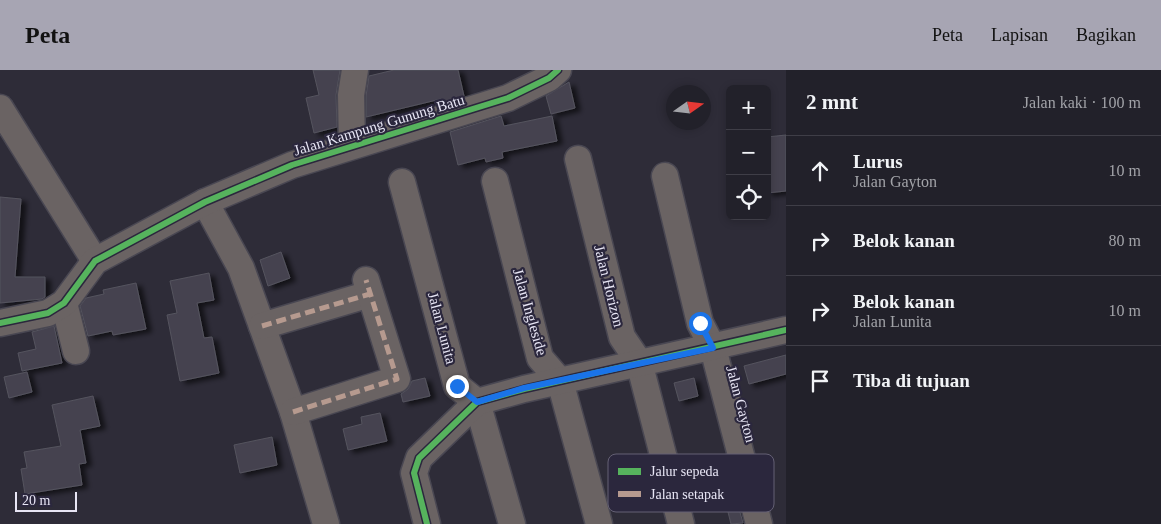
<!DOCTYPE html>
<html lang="id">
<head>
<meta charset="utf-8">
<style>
	:root { --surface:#22212a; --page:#2e2e36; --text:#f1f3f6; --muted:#a2a3a8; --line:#3f3e47; --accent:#a7a5b3 }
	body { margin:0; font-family:Georgia,serif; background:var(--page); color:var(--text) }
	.controls { position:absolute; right:15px; top:15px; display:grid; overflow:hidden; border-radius:8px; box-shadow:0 2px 8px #0003 }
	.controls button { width:45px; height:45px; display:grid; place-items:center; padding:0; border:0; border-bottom:1px solid var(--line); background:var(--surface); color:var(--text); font:25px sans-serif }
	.compass { position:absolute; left:666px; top:15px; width:45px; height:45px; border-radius:50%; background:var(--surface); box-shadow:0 2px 8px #0003; rotate:76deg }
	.scale { position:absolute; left:15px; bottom:12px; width:62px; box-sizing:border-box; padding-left:5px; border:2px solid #e8e6f5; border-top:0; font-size:14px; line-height:18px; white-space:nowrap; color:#e8e6f5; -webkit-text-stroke:4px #2b273d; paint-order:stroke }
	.stop { position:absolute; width:15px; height:15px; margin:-11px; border:4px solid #1a73e8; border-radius:50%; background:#fff }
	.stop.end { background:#1a73e8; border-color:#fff; box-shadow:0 1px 5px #0008 }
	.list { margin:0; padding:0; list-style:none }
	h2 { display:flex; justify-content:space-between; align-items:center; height:65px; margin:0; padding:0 20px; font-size:21px }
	h2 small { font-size:16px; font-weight:400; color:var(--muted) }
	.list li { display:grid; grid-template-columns:32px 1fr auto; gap:15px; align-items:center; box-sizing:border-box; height:70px; padding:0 20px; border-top:1px solid var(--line) }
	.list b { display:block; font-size:19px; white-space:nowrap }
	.list p { margin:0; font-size:16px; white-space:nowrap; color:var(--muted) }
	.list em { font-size:16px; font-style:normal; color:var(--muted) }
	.icon { flex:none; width:28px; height:28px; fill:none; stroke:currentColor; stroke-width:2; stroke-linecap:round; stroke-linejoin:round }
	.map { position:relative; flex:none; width:786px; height:454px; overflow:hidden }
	header { display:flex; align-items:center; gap:30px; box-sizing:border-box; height:70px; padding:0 25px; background:var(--accent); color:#111 }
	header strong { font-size:24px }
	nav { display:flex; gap:28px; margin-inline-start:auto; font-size:18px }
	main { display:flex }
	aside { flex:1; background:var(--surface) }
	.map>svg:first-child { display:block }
</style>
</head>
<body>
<header>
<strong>Peta</strong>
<nav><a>Peta</a><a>Lapisan</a><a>Bagikan</a></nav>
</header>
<main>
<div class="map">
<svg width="786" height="454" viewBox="0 0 786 454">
	<defs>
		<filter id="shadow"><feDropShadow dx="5.5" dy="3" stdDeviation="2.5" flood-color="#0009"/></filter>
	</defs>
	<rect width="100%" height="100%" fill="#2e2c38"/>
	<g fill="#454250" stroke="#55545e" filter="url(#shadow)">
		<path d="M313,0H340L336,25L337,57L314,63L306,28L319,25Z"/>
		<path d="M394,0H458L464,26L442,33L441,29L366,47V26L369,6Z"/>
		<path d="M569,12L575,38L551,44L546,26Z"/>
		<path d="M501,46L504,56L552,46L557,71L502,82L503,88L486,92L485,88L458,95L450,62Z"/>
		<path d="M786,65V121L767,123V67Z"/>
		<path d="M0,127L21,129L15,207H45V227L42,229L0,233Z"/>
		<path d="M281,182L290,208L268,216L260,190Z"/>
		<path d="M209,203L214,230L197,233L204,268L212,267L219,303L180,311L167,245L177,243L170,211Z"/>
		<path d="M136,213L146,259L113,265L112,261L88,266L80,236L86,228L104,224L103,220Z"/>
		<path d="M54,256L62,293L22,301L18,283L36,279L32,262Z"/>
		<path d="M786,285V304L749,314L744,296Z"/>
		<path d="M27,302L32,322L9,328L4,307Z"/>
		<path d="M425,308L430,326L403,332L401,324L408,319L412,311Z"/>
		<path d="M694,308L698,326L679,331L674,313Z"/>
		<path d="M93,326L100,356L80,360L86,393L79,394L82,415L25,424L21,399L27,398L24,382L61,376L52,335Z"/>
		<path d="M380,343L387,371L348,380L343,359L362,354L361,347Z"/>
		<path d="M272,367L277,395L240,403L234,375Z"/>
		<path d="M738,435L743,453L731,454L727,438Z"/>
	</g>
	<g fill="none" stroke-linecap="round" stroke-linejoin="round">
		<g stroke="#494752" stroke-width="29">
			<g id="minor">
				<path d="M0,38L95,191"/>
				<path d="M352,75L351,25L355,0"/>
				<path d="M578,89L622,267L639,292L681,454"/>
				<path d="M665,106L700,253L713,278L759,454"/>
				<path d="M495,111L540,288L560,311L599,454"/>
				<path d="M402,112L457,316L477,332L512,454"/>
				<path d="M205,132L241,198L293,342L326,454"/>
				<path d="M64,233L76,281"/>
				<path d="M0,253L48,243L64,233L95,191L205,132L292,95L508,28L549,8L558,0"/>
				<path d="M262,256L370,224"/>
				<path d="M293,342L397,309L366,210"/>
				<path d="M427,454L414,403L419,388L477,332L524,319L786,260"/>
			</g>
		</g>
		<use href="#minor" stroke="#6a6363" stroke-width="26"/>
		<g stroke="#b69a8f" stroke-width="5" stroke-dasharray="10 5" stroke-linecap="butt">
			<path d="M262,256L370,224"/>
			<path d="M293,342L397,309L366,210"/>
		</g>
		<g stroke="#2b273d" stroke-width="9">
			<g id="cycleway">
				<path d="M0,253L48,243L64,233L95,191L205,132L292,95L508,28L549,8L558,0"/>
				<path d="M427,454L414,403L419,388L477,332L524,319L786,260"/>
			</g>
		</g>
		<use href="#cycleway" stroke="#56b35d" stroke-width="6"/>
	</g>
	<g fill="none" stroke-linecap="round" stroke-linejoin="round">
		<path stroke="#1a73e8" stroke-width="6" d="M457,316L477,332L524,318L713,278L700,253"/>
	</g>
	<g text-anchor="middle" stroke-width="4.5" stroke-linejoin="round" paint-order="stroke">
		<g font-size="15" fill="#e8e6f5" stroke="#2b273d">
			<text transform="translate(379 55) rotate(-17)" y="5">Jalan Kampung Gunung Batu</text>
			<text transform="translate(609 216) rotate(76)" y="5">Jalan Horizon</text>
			<text transform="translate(530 242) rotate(74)" y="5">Jalan Ingleside</text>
			<text transform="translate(442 258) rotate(75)" y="5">Jalan Lunita</text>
			<text transform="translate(741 334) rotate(75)" y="5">Jalan Gayton</text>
		</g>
	</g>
	<rect x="608" y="384" width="166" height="58" rx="8" fill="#2b273d" stroke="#646074" stroke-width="1"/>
	<rect x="618" y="398" width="23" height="7" fill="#56b35d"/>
	<rect x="618" y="421" width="23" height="6" fill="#b69a8f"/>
	<g font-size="14" fill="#e8e6f5">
		<text x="650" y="406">Jalur sepeda</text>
		<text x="650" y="429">Jalan setapak</text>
	</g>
</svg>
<div class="controls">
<button>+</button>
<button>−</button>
<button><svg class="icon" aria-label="locate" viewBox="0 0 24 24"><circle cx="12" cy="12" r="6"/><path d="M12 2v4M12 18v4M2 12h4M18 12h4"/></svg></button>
</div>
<svg class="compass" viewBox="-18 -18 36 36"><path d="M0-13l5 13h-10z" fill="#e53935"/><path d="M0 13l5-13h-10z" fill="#a2a3a8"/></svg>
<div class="scale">20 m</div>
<div class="stop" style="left:700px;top:253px"></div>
<div class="stop end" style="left:457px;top:316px"></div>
</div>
<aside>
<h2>2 mnt<small>Jalan kaki · 100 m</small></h2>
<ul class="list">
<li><svg class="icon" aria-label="ahead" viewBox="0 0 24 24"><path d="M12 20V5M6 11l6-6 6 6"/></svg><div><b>Lurus</b><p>Jalan Gayton</p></div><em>10 m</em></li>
<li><svg class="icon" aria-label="right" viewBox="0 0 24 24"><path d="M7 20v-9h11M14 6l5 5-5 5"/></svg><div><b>Belok kanan</b></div><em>80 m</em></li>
<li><svg class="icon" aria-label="right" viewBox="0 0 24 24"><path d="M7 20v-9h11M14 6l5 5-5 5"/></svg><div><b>Belok kanan</b><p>Jalan Lunita</p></div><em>10 m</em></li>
<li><svg class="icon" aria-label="arrive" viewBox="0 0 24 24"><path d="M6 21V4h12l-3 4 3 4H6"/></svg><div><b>Tiba di tujuan</b></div></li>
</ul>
</aside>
</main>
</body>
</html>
